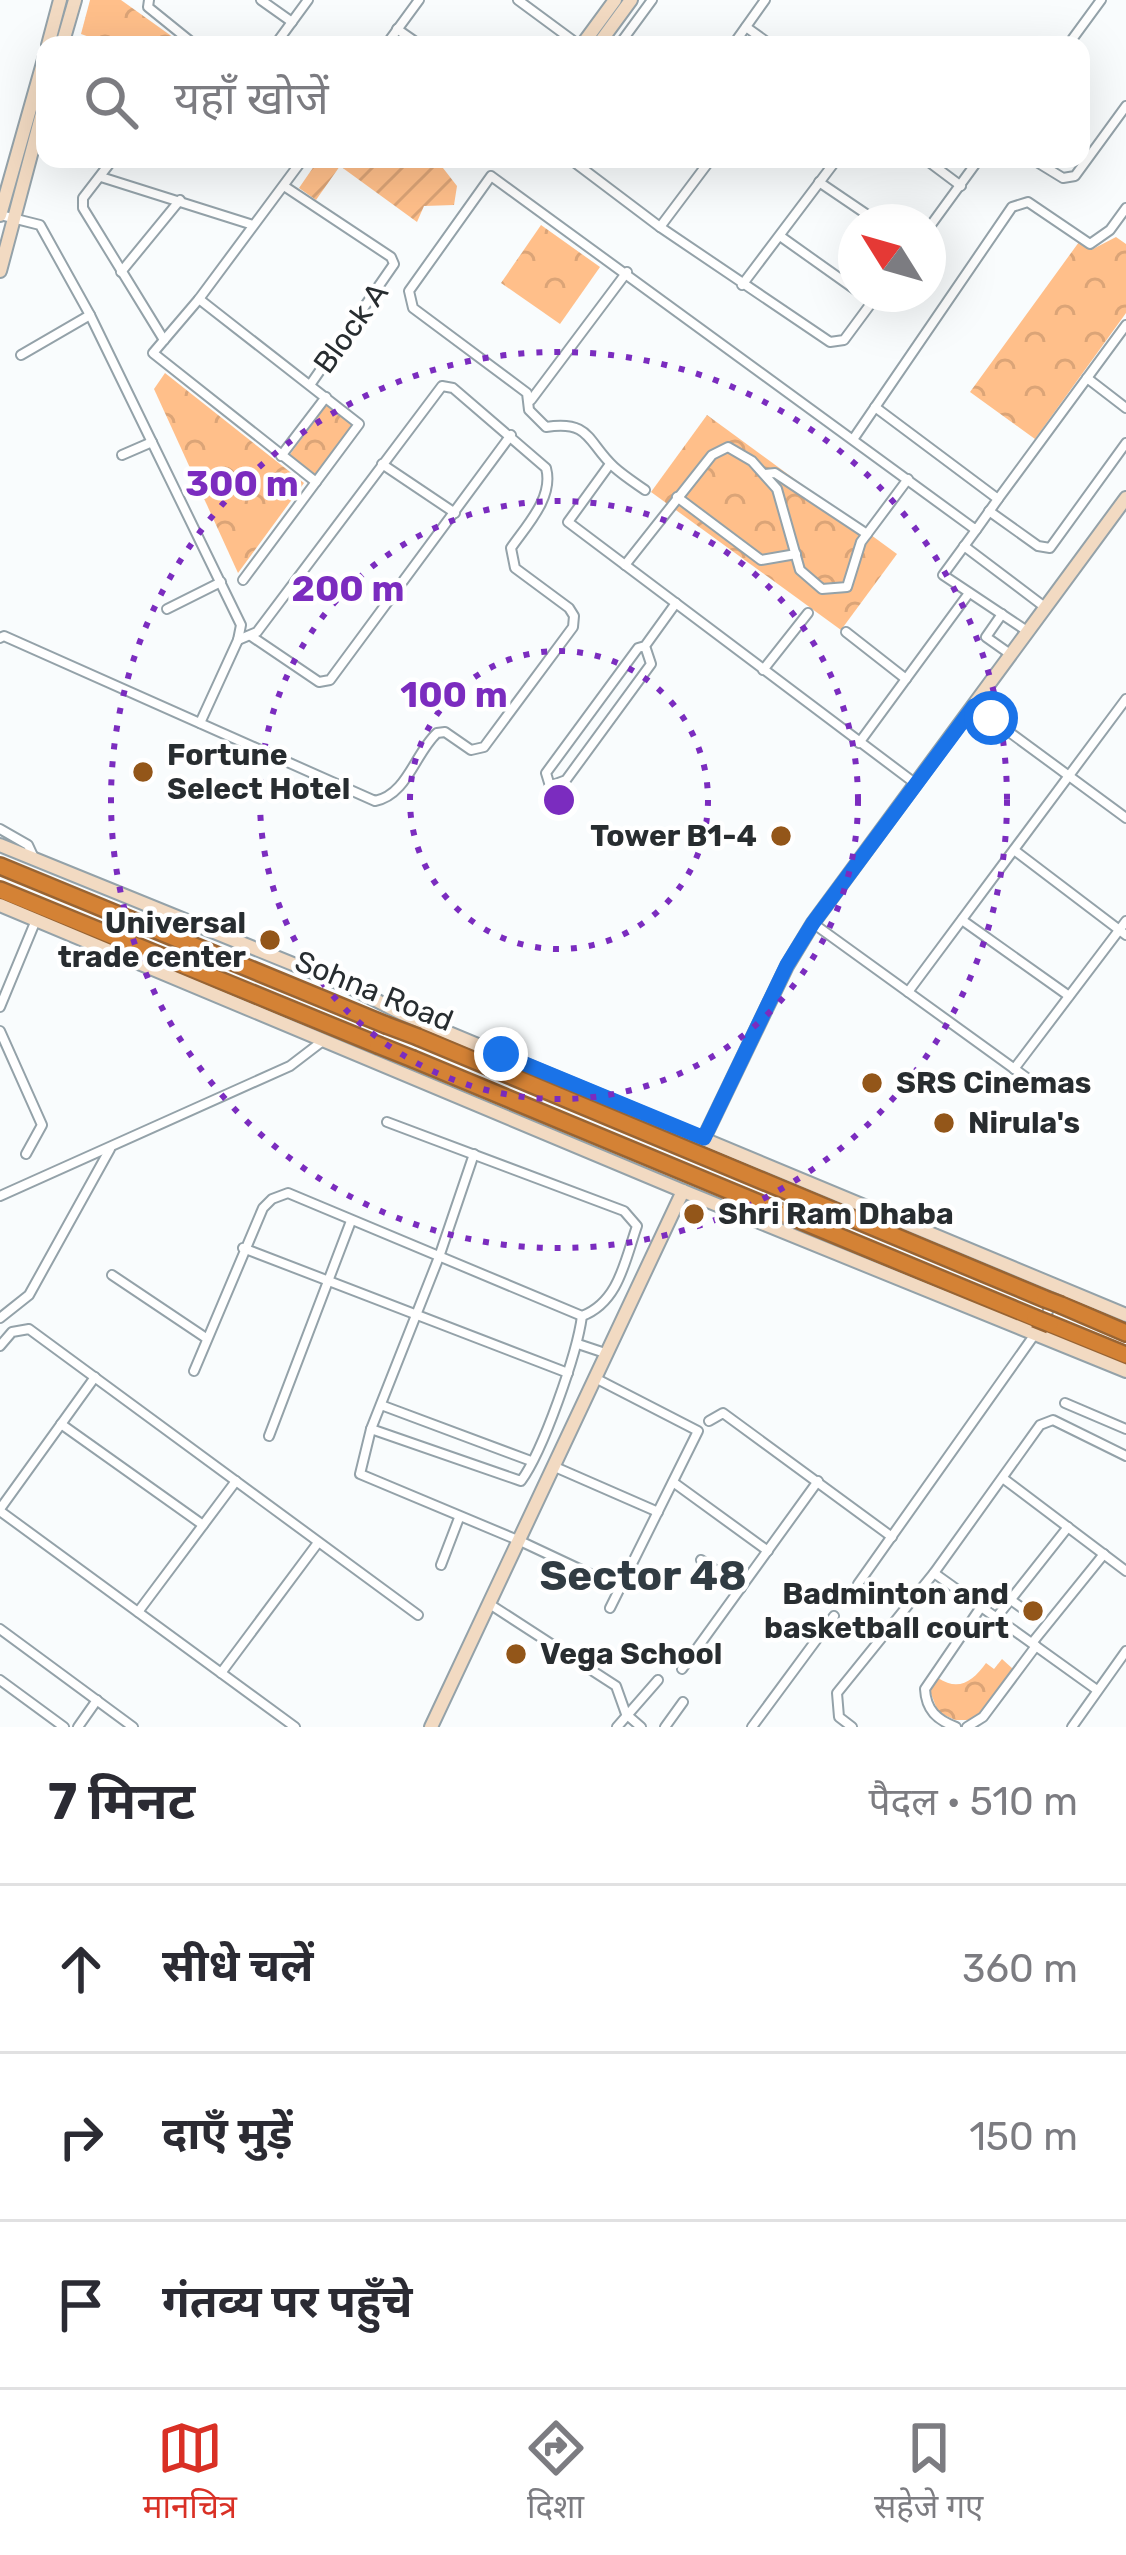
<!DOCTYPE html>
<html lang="hi">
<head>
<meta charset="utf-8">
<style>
	:root { --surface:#fff; --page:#f2f2f3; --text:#2b2b33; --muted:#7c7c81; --line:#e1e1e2; --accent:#d93025 }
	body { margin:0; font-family:Rubik,"Noto Sans Devanagari",sans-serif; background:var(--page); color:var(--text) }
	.compass { position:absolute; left:838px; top:204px; width:108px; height:108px; border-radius:50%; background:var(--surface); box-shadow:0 12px 48px #0002; rotate:307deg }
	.stop { position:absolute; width:36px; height:36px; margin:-27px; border:9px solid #1a73e8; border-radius:50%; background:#fff }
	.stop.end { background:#1a73e8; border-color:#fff; box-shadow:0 3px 12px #0008 }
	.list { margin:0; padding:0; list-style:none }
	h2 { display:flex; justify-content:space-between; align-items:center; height:156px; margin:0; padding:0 48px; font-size:51px }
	h2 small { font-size:39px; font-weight:400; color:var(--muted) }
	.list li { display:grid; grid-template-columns:78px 1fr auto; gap:36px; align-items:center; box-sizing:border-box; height:168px; padding:0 48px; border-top:3px solid var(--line) }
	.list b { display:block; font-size:45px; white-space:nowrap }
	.list em { font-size:39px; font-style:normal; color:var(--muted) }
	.icon { flex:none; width:66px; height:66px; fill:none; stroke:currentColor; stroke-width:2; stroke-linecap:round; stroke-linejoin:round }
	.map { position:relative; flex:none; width:1126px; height:1727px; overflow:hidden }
	.search { position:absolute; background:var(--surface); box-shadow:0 12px 48px #0002; left:36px; right:36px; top:36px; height:132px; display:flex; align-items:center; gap:30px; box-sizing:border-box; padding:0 42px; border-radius:24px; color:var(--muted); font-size:45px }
	.sheet { height:660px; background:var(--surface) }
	nav { display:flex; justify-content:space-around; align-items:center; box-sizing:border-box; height:168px; border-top:3px solid var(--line); background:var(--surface); font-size:33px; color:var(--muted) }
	nav a { display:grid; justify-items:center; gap:6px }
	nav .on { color:var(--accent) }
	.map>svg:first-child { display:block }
</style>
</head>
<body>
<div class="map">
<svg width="1126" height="1727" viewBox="0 0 1126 1727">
	<defs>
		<pattern id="forest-crowns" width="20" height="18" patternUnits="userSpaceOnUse" patternTransform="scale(3)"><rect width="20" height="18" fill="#ffbf8a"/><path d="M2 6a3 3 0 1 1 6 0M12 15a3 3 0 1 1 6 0" fill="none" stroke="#dba477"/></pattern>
		<pattern id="garden-furrows" width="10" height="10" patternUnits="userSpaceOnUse" patternTransform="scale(3)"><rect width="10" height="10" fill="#ffbf8a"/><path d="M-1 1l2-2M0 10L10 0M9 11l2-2" fill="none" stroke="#dba477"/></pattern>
	</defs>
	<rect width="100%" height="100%" fill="#f9fcfd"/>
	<g fill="url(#forest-crowns)">
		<path d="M90,0H121L184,45H112L81,34Z"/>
		<path d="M541,225L600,267L560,324L501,283Z"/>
		<path d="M1116,237L1126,244V313L1035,439L970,392L1079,242L1091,250Z"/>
		<path d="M165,373L304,483L238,573L154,389Z"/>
		<path d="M329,402L356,422L315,477L288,457Z"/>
		<path d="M707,415L897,554L841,630L651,492Z"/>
		<path d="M1002,1659L1013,1669L976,1720H955L938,1712L930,1691L938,1678C959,1692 973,1681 986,1663L994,1669Z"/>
	</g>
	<path fill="url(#garden-furrows)" d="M319,159H436L457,186L454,205L424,206L417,222L340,166L316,200L299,188Z"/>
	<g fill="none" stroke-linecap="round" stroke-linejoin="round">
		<g stroke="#94a2a9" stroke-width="12">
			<g id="street">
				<path d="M149,0L148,7L195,45"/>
				<path d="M261,0L292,22"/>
				<path d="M518,0L579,45"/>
				<path d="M746,27L771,45"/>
				<path d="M397,29L420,45"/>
				<path d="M275,45L308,0"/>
				<path d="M386,45L419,0"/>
				<path d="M619,45L652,0"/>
				<path d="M733,45L765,0"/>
				<path d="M1068,45L1101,0"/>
				<path d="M113,159L83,198V208L164,340"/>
				<path d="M303,159L199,299L153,353L316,482"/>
				<path d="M570,159L660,227L830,342L844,340L878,294"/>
				<path d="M925,159L961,186"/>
				<path d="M1032,159L1063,178L1075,176L1126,106"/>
				<path d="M101,177L253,225"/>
				<path d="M819,182L878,222"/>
				<path d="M284,186L391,257L394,264L310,385"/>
				<path d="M0,215L40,225L90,315L21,355"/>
				<path d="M660,227L711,159"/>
				<path d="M928,229L979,159"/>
				<path d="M780,236L856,290"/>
				<path d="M121,272L180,200"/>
				<path d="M742,285L837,159"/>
				<path d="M861,294L872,302"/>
				<path d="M199,299L359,424L243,580"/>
				<path d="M90,315L241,625L238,640L200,723"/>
				<path d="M1087,378L1126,408"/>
				<path d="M531,400L627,272"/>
				<path d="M854,438L1012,207L1028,202L1090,244L1110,230L1126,208"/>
				<path d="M122,455L152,442"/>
				<path d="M281,456L326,397"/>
				<path d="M382,464L455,513"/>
				<path d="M610,464L568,522L916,784"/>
				<path d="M765,474L775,473L867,534"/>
				<path d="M645,490C635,483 624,476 614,467C587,442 591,420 546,427L529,410L527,393L413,308L409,291L491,176L976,530L998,499L875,407"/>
				<path d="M677,497L761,560L796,554"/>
				<path d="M998,499L1126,325"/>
				<path d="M989,511L1038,546L1050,548L1126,443"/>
				<path d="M976,530L943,575L1027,631"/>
				<path d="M964,546L1046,608"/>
				<path d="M625,565L712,455L728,447L752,461L777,489L800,570L822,589L847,587L861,542L908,479"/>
				<path d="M167,609L221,582"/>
				<path d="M1002,614L986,637L1010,654"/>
				<path d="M846,632L906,679"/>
				<path d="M251,636L319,682L330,680L511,435"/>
				<path d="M0,638L4,636L375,801C407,795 415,753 437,733L445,732L471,750L484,747L573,627L574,616L569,608L515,568L511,548C527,525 554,497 546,468L453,388L442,386L257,632L238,640"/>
				<path d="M645,646L651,664L566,780L550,786L546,773L638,648L645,646L676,603"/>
				<path d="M763,670L808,613"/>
				<path d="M974,706L1126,818"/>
				<path d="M859,743L969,593"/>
				<path d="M0,829L28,845L34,858"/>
				<path d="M1014,850L1126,935"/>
				<path d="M962,920L1069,996"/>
				<path d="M814,924L1045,1091"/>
				<path d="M908,992L1126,699"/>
				<path d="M0,1007L36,920"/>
				<path d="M0,1031L42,1125L26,1154"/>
				<path d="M1014,1069L1126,921"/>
				<path d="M474,1154L439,1257L371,1429L360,1474L520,1541L620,1588"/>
				<path d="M0,1196L290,1066L324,1040"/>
				<path d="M243,1248L568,1373"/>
				<path d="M112,1275L206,1338"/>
				<path d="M0,1318L29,1295L110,1149"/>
				<path d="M578,1344L608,1354"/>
				<path d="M0,1346L12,1332L29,1329L418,1615"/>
				<path d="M194,1371L263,1208L272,1199L288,1193L582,1316C619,1302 625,1260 637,1226L624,1211L387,1122"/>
				<path d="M597,1379L698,1431L610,1608"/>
				<path d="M1065,1403L1126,1429"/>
				<path d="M381,1405L531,1461"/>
				<path d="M709,1421L723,1413L892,1537"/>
				<path d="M61,1424L203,1525"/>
				<path d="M371,1429L521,1481C543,1451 577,1354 582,1316"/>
				<path d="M269,1436L351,1221"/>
				<path d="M555,1467L658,1512"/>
				<path d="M1004,1479L1126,1571"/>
				<path d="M673,1482L768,1551"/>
				<path d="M0,1509L95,1377"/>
				<path d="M0,1511L295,1727"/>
				<path d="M701,1560L741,1588"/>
				<path d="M441,1565L459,1518"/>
				<path d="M934,1573L1097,1690"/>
				<path d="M858,1584L1035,1334L1052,1304"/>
				<path d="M1011,1600L1022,1608"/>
				<path d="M491,1605L616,1686L626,1714L641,1727"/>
				<path d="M138,1612L236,1481"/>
				<path d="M996,1618L1068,1527"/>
				<path d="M0,1629L133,1727"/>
				<path d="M1032,1643L1104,1554"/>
				<path d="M682,1669L818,1481"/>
				<path d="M221,1673L317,1544"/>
				<path d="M0,1680L64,1727"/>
				<path d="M78,1727L97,1700"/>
				<path d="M617,1727L658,1680"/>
				<path d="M665,1727L683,1702"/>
				<path d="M752,1727L834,1616"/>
				<path d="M852,1727L839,1717L837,1693L934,1573L1040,1425L1053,1420L1126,1456"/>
				<path d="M956,1727C937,1720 926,1710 925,1689L981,1607"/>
				<path d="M967,1727L983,1717L1036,1646"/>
				<path d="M1072,1727L1126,1651"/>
			</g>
		</g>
		<g stroke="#94a2a9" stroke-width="16">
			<g id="secondary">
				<path d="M48,45L60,0"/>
				<path d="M62,45L75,0"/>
				<path d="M582,45L615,0"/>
				<path d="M598,45L631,0"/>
				<path d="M0,215L45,56"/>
				<path d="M0,271L45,102"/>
				<path d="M0,845L352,988L401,1013L1126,1315"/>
				<path d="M0,905L683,1191L1126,1371"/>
				<path d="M704,1138L787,966L813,923L1126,498"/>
				<path d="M431,1727L683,1191"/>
			</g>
		</g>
		<g stroke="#986433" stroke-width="20">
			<g id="highway">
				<path d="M0,866L386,1025"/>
				<path d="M0,890L378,1045"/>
				<path d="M418,1037L1045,1299"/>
				<path d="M413,1059L1035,1318"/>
				<path d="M1061,1305L1126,1333"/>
				<path d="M1050,1324L1126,1355"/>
			</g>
		</g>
		<use href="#street" stroke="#fff" stroke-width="8"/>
		<use href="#secondary" stroke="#f2dac2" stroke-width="12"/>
		<use href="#highway" stroke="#d48235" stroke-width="15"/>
		<g stroke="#986433" stroke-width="20" stroke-linecap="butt">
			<g id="highway-bridge">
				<path d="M386,1025L418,1037"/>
				<path d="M378,1045L413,1059"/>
				<path d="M1045,1299L1061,1305"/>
				<path d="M1035,1318L1050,1324"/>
			</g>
		</g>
		<use href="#highway-bridge" stroke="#d48235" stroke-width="15"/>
	</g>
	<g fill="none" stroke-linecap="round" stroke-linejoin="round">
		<path stroke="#1a73e8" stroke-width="15" d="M501,1054L704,1138L787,965L813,923L974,706L991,718"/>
	</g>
	<g fill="none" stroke="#7b2cbf" stroke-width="6" stroke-dasharray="6 12">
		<circle cx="559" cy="800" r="149"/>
		<circle cx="559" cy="800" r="299"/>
		<circle cx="559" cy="800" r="448"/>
	</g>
	<g fill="#935619" stroke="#fff" stroke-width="4.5">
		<circle cx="143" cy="772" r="12"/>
		<circle cx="781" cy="836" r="12"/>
		<circle cx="270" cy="940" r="12"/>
		<circle cx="872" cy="1083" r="12"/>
		<circle cx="944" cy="1123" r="12"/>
		<circle cx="694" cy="1214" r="12"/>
		<circle cx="1033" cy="1611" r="12"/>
		<circle cx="516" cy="1654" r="12"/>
	</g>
	<g text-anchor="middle" stroke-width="9" stroke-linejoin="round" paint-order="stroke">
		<g font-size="30" fill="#282d30" stroke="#fff">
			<text transform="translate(351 328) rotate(-54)" y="10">Block A</text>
			<text transform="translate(374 991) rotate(22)" y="10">Sohna Road</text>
		</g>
		<g font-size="30" font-weight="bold" fill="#282d30" stroke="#fff" text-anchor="start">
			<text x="167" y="765">Fortune<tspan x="167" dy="34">Select Hotel</tspan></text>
			<text x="757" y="846" text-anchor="end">Tower B1-4</text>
			<text x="246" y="933" text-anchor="end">Universal<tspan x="246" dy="34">trade center</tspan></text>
			<text x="896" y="1093">SRS Cinemas</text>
			<text x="968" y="1133">Nirula's</text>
			<text x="718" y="1224">Shri Ram Dhaba</text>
			<text x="1009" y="1604" text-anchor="end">Badminton and<tspan x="1009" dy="34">basketball court</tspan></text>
			<text x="540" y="1664">Vega School</text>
		</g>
		<g font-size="42" font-weight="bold" fill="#313c43" stroke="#fff">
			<text x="643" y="1590">Sector 48</text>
		</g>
	</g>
	<circle cx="559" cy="800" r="18" fill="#7b2cbf" stroke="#fff" stroke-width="6"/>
	<g font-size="36" text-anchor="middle" font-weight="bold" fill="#7b2cbf" stroke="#fff" stroke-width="9" stroke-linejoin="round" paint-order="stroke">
		<text x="242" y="496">300 m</text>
		<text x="348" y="601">200 m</text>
		<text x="454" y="707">100 m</text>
	</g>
</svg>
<svg class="compass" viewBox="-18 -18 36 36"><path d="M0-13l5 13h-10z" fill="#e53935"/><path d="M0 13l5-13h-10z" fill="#7c7c81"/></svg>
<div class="stop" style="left:991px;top:718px"></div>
<div class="stop end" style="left:501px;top:1054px"></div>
<div class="search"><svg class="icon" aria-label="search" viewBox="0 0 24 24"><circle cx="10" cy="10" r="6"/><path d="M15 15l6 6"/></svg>यहाँ खोजें</div>
</div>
<section class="sheet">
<h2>7 मिनट<small>पैदल · 510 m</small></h2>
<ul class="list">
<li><svg class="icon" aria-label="ahead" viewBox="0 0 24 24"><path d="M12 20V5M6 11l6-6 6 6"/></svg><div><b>सीधे चलें</b></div><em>360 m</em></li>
<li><svg class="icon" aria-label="right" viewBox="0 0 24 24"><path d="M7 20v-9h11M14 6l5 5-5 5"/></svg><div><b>दाएँ मुड़ें</b></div><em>150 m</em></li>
<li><svg class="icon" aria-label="arrive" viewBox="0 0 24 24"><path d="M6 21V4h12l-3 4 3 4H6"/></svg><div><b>गंतव्य पर पहुँचे</b></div></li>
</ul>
</section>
<nav>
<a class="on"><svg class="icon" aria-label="map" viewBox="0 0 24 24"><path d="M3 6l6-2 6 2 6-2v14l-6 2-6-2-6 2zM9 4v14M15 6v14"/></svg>मानचित्र</a>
<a><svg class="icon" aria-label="directions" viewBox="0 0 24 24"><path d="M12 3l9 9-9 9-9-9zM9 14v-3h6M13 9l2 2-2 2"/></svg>दिशा</a>
<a><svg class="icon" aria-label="saved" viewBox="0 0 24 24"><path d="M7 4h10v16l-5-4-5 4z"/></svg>सहेजे गए</a>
</nav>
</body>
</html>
